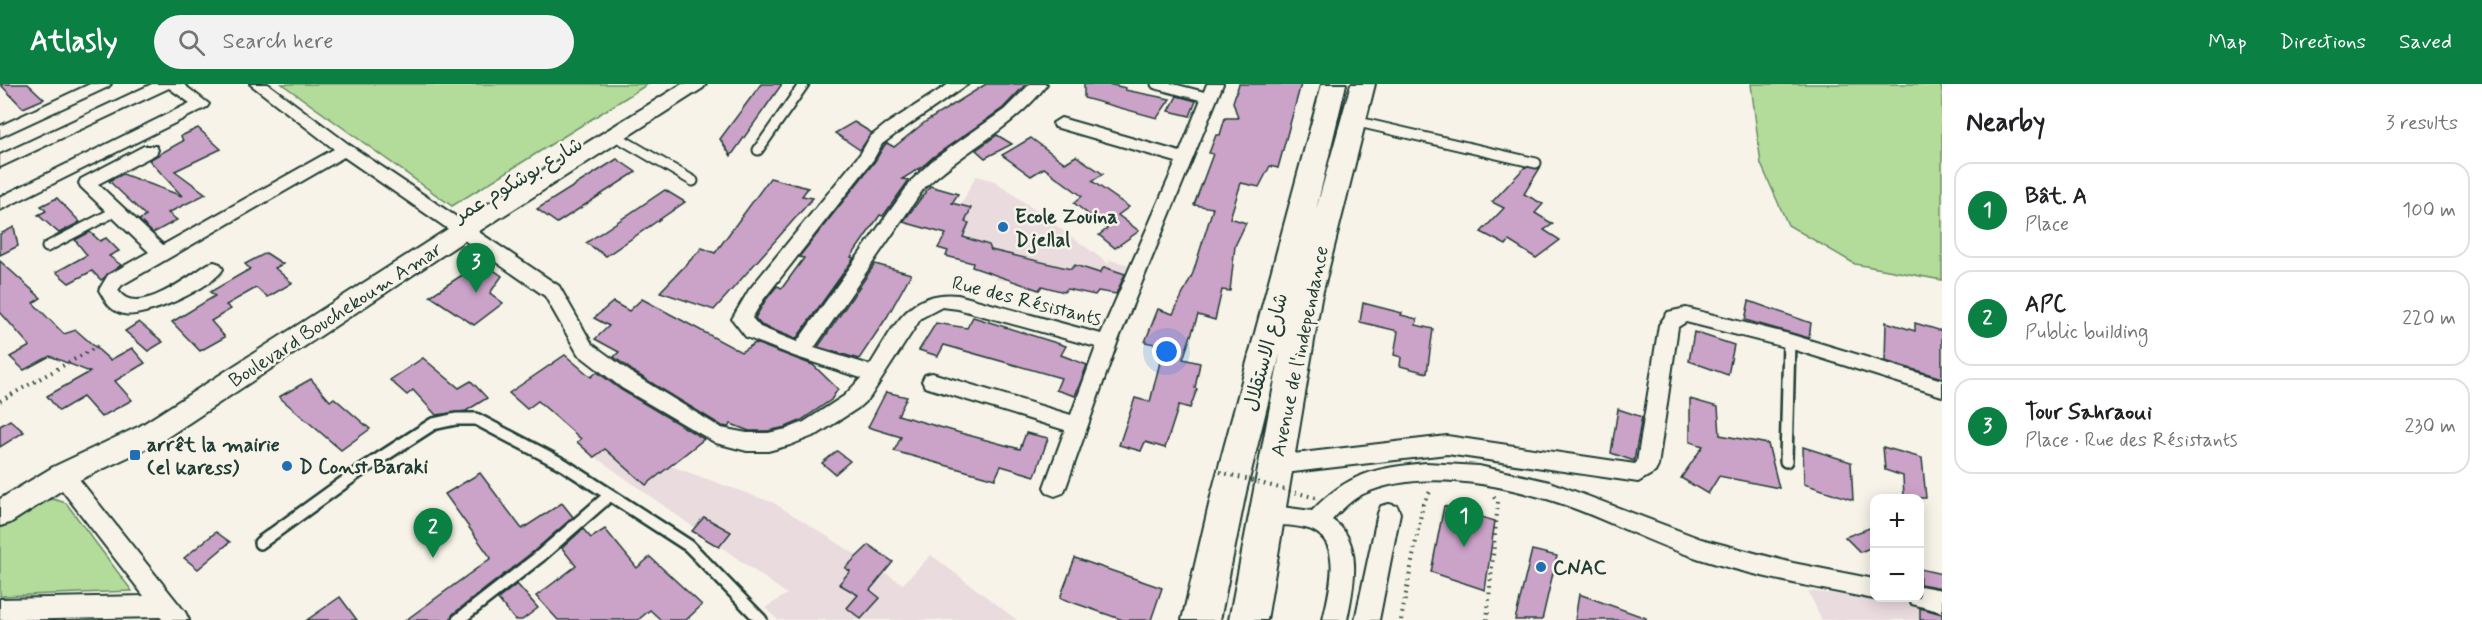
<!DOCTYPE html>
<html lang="en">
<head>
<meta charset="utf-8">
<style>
	:root { --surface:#fff; --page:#f2f2f2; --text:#202124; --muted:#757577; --line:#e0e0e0; --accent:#0b8043 }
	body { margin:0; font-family:Mynerve,"Playpen Sans Arabic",sans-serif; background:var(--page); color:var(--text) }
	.controls { position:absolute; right:18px; bottom:18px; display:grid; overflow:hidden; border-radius:12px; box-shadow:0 3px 15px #0003 }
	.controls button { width:54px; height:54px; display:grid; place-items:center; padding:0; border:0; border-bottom:2px solid var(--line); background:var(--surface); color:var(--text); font:30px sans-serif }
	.you { position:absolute; left:1167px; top:268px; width:21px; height:21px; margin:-15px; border:4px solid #fff; border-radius:50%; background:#1a73e8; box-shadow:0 0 0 9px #1a73e833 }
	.badge { display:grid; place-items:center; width:39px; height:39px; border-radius:50%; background:var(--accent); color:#fff; font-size:20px; font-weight:700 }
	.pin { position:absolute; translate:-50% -50px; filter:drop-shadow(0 2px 3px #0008) }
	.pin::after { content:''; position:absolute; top:32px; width:21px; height:18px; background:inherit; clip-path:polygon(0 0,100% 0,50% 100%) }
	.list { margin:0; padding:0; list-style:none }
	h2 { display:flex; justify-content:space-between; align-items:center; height:78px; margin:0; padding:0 24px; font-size:26px }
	h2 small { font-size:20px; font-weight:400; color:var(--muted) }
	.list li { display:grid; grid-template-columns:39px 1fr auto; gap:18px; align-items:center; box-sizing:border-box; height:96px; margin:0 12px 12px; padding:0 12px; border:2px solid var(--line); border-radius:18px }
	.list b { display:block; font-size:22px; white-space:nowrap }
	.list p { margin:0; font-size:20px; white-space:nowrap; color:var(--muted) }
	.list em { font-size:20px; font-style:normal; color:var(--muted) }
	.icon { flex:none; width:33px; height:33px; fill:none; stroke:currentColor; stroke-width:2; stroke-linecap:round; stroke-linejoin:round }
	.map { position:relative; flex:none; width:1942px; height:536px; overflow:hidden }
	header { display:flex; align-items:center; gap:36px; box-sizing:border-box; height:84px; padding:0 30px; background:var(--accent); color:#fff }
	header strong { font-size:28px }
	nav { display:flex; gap:33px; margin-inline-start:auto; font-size:21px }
	.search { width:420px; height:54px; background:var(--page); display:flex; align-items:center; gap:15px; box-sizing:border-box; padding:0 21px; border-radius:33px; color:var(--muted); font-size:22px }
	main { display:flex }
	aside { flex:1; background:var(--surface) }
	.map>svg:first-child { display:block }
</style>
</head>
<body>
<header>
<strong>Atlasly</strong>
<div class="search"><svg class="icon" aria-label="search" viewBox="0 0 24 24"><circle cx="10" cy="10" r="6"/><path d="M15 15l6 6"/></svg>Search here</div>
<nav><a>Map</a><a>Directions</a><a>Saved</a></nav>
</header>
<main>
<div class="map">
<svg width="1942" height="536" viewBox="0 0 1942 536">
	<rect width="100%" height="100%" fill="#f7f3e8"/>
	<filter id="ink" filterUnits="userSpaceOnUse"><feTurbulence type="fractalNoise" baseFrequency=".0167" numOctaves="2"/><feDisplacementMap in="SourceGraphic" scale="12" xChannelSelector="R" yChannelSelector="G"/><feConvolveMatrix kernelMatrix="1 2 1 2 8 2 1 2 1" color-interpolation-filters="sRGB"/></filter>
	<g filter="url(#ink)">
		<g fill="#eadbde">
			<path d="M976,92L995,97L1109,180V176L1135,182L1125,212L1098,207L1095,211L1067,205L1063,208L1042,202L1039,206L1029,203V199L1008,193L1004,197L995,195L996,190L973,179L946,172L948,167L938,164Z"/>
			<path d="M611,345L657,377L774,419L903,500L931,471L1017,536H778L765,524L787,510L587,367Z"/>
			<path d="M1808,507L1942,522V536H1822Z"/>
		</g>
		<g fill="#b3dc9a" stroke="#698c67" stroke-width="1.5">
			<path d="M282,0H648L452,122Z"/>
			<path d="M1751,0H1940L1942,7V196L1855,180L1788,141L1761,80Z"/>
			<path d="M53,415L66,419L132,507L0,512V444L40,419Z"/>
		</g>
		<g fill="#cba2c8" stroke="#1f3d34" stroke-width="1.5">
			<path d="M0,0H28L44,15L23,24Z"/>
			<path d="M761,0H782L731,72L720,55Z"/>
			<path d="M986,0H1026L1003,24L933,73L922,83L902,95L909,96L883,132L880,131L851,173L854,174L796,255L761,241L755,234L765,217L777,202L782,204L804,174L799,173L875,77L884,62L887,59L894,63L925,38Z"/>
			<path d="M1084,0H1108L1126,4L1125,6L1170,15L1157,34L1084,14Z"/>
			<path d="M1239,0H1301L1278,84L1270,82L1259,103L1241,99L1230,134L1246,139L1235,162L1230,207L1222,206L1215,236L1198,231L1183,275L1200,279L1195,304L1197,305L1190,324L1179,321L1165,364L1145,358L1141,367L1119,361L1135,314L1150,318L1164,262L1145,258L1158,225L1173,230L1193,189L1213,124L1194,121L1213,70L1209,69L1216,51H1220L1225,34H1238L1233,18Z"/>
			<path d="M1177,12L1196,17L1190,32L1169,27Z"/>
			<path d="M854,38L872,49L860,66L835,49Z"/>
			<path d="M198,44L221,65L175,87L206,110L168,129L177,136L153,149L139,136L146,132L109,97L123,90L182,112L149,76L183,57L181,52Z"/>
			<path d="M997,51L1012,60L985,74L976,66Z"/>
			<path d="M1031,54L1065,79L1076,72L1103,90L1092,97L1129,123L1118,131L1139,147L1115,164L1099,151L1107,145L1074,119L1082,112L1044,84L1031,92L1002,71Z"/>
			<path d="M617,75L636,88L557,139L537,125Z"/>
			<path d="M1525,83L1540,84L1524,110L1543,120L1535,129L1553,140L1544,146L1560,156L1536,174L1509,157L1506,161L1481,148L1504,124L1492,118Z"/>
			<path d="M770,94L808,104L802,112L813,114L714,226L660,208L702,164L715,169Z"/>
			<path d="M930,102L958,110L952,119L971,124L965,138L969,139L963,153L989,161L991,166L1071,185L1075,181L1100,189L1104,183L1125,190L1116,210L1098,207L1095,211L1067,205L1064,208L1042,202L1039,206L972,183L973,179L946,172L948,167L938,164L946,150L903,138Z"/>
			<path d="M665,106L685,118L606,172L586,159Z"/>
			<path d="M57,114L80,138L59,149L38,131L46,127L41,122Z"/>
			<path d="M14,143L18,162L0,171V150Z"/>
			<path d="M90,148L100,157L106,154L119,167L109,172L121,181L101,196L92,187L69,199L56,188L87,171L75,156Z"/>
			<path d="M266,169L283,180L275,184L292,199L268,213L256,204L226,221L231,225L211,237L225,253L200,267L172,238L215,212L210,208L250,185L245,180Z"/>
			<path d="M0,177L41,214L33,219L64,250L76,246L110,276L132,264L145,279L115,297L132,316L101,333L83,313L59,327L47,312L90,288L50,272L24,286L10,273L30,262L0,228Z"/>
			<path d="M482,178L502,192L490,209L503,219L474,241L430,212Z"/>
			<path d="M875,180L911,190L887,233L859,275L818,263Z"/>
			<path d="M642,215L741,268L755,259L813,281L838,305L831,316L800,337L786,343L768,347H749L731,340L728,343L722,342L637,290L614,273L619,268L595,255L609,242L594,234L613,218L629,227Z"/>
			<path d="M1749,217L1811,239L1809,254L1745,236Z"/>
			<path d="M1363,219L1402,229L1401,231L1417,235L1416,241L1433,245L1427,289L1400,282L1401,273L1394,271L1398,247L1360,238Z"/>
			<path d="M973,233L1066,262L1061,271L1087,281L1075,312L1056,306L1061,294L944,261L938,272L919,266L936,239L967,244Z"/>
			<path d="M139,238L163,258L148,267L125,247Z"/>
			<path d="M1886,238L1915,247V239L1942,247V294L1885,277Z"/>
			<path d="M1694,248L1734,261L1728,291L1689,277Z"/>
			<path d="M565,271L591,293L597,288L621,306L704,355L646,401L605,365L594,373L577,358L581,355L538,317L527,325L509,309Z"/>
			<path d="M423,274L459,304L471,297L487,314L466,327L436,331L413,306L407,311L390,296Z"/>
			<path d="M311,295L330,317L334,314L370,345L341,366L279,313Z"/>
			<path d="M886,308L907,313L898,331L964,350L1020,365L1026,349L1048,354L1035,392L1001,382L995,395L894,367L901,353L868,343Z"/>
			<path d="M1690,315L1718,323L1720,351L1768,360L1779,404L1719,392L1708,410L1681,394L1703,362L1690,358Z"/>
			<path d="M1618,325L1642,333L1634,377L1611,369Z"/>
			<path d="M10,336L24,348L0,363V342Z"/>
			<path d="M1803,363L1851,378L1853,416L1804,400Z"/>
			<path d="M1883,363L1922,374L1926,414H1904L1903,392L1885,386Z"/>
			<path d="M837,367L850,377L835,390L822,379Z"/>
			<path d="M480,389L522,445L562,419L573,433L534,467L453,530L450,536H406L491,474L445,410Z"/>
			<path d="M1444,422L1495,437L1485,506L1431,488Z"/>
			<path d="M704,433L731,448L719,463L692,447Z"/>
			<path d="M1875,442V462L1860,468L1845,453Z"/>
			<path d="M583,445L591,454L605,445L637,484L650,473L702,521L686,536H661L650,526L638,536H558L536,512L576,482L562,464Z"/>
			<path d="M216,448L230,458L198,485L184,474Z"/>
			<path d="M869,461L893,478L870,506L880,514L861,535L847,524L858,511L839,500L850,487L845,484Z"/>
			<path d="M1532,466L1557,472L1542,536H1515Z"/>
			<path d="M1075,474L1162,504L1151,536H1123L1060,514Z"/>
			<path d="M1920,485L1942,490V504L1920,500Z"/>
			<path d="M517,500L538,524L522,536H515L498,515Z"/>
			<path d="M1579,510L1646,534V536H1575Z"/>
			<path d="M340,513L357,536H307Z"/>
			<path d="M1920,524L1942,530V536H1920Z"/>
		</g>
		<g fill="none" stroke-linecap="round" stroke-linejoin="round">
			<g stroke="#1f3d34" stroke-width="13">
				<g id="service-far1">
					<path d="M1156,0L1210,14"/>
					<path d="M1354,37L1536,79"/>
					<path d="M614,51L693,97"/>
					<path d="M758,66L804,0"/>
					<path d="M47,163L116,127"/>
				</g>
			</g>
			<g stroke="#1f3d34" stroke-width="16">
				<g id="service">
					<path d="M1786,377L1789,257"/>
					<path d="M260,459L357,389L433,340L456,335H476L564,381L689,462L761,536"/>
					<path d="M458,536L539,473L610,411"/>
				</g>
			</g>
			<g stroke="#1f3d34" stroke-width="4">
				<g id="minor">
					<path d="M90,0H111L108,3L0,53V42Z"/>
					<path d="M152,0H183L209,20L207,23L0,126V113L190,19L169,4L0,83V71Z"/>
					<path d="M250,0H268L351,62L559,202L592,260L636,292L721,344L747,349H768L787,345L804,338L844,312L861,294L794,272L746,253L732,235L749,206L861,69L870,53L885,41L949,0H968L897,49L882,60L873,76L763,216L752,234L760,243L797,258L912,96L934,75L1004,26L1030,0H1047C1015,44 962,67 924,104L814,264L870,281C893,245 908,205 958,211L1101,250L1176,78L1055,43L1053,39L1061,34L1180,68L1207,0H1223L1117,259L1066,403L1063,409L1055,412L1047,409L1044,403L1065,346L925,303L922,297L925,291L932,289L1071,331L1096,263L958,225L942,223L921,234L870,313L858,324L818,350L790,361L768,367H747L716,359L622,304L578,270L545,212L344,73L122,201L118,206C135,235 188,193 208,180L214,178L220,180L223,185C213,203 145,235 124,230C110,227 106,218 99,206L108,191L149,168L81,103L79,99L81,95L144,62H156L158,66L156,70L98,100L163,161L334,65Z"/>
					<path d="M1686,224L1789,250L1942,296V312L1789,264L1686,238L1678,243L1658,382L1655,388L1638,398L1447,370L1276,390L1269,387L1265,381L1269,375L1276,372L1447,352L1635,380L1637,378L1659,241L1668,228Z"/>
					<path d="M1426,379L1479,382L1550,398L1701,455L1793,479L1874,495V514H1879L1874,515C1816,504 1757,493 1700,475C1648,459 1600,431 1547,415C1491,399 1419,385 1363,410C1352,415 1340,427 1332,436C1365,457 1353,505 1347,536H1323C1329,508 1346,453 1305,444C1290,440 1273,442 1258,437L1255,430L1258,423L1266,421L1312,427C1348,389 1376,384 1426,379Z"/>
					<path d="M63,382L71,385L185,528L189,536H163L160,533L0,536V515L144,512L55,397L52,391L55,385Z"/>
					<path d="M1389,420L1397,422L1400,429L1379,536H1355L1378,429L1381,422Z"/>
					<path d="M1920,502L1942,506V528L1912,520L1909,514H1920Z"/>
				</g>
			</g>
			<g stroke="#1f3d34" stroke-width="4">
				<path id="tertiary" d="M682,0H706L703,4L470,153L160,358L73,399L10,439L0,442V415L53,383L140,342L454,141Z"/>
			</g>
			<g stroke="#1f3d34" stroke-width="4">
				<path id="primary" d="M1322,0H1346L1316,126L1351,0H1375L1321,215L1267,536H1229L1280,270L1246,408L1220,536H1182L1212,408Z"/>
			</g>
			<g stroke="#1f3d34" stroke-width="4" stroke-dasharray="1.5 5" stroke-linecap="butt">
				<path d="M0,317L100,261"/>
				<path d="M1401,536L1423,420L1431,406"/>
				<path d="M1487,536L1498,418L1493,412"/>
			</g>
			<use href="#service-far1" stroke="#f7f3e8" stroke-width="9"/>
			<use href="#service" stroke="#f7f3e8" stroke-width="11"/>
			<use href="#minor" fill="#f7f3e8" fill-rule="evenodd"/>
			<use href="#tertiary" fill="#f7f3e8" fill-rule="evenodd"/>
			<use href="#primary" fill="#f7f3e8" fill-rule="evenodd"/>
			<path stroke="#1f3d34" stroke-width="4" stroke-dasharray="1.5 5" stroke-linecap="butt" d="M1220,388L1320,415"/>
		</g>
	</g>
	<g fill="#1f6fb2" stroke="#f7f3e8" stroke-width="2">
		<circle cx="1003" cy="143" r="6"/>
		<rect x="129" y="365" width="12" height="12" rx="3"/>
		<circle cx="287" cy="382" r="6"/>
		<circle cx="1541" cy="483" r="6"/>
	</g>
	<g text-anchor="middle" stroke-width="5" stroke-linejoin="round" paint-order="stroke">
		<g font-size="20" fill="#1f3d34" stroke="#f7f3e8">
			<text transform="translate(518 95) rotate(-31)" y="7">شارع بوشكوم عمر</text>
			<text transform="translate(1027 216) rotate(14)" y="7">Rue des Résistants</text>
			<text transform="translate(335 230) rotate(-33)" y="7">Boulevard Bouchekoum Amar</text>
			<text transform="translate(1299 267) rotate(-78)" y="7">Avenue de l'independance</text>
			<text transform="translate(1265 268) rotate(-75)" y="7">شارع الاستقلال</text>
		</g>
		<g font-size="20" font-weight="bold" fill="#1f3d34" stroke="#f7f3e8" text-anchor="start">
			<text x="1015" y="139">Ecole Zouina<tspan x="1015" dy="23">Djellal</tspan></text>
			<text x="147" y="367">arrêt la mairie<tspan x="147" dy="23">(el karess)</tspan></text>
			<text x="299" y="389">D Const Baraki</text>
			<text x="1553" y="490">CNAC</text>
		</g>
	</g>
</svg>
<div class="controls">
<button>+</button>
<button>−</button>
</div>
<div class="you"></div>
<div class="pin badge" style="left:1464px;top:463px">1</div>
<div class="pin badge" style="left:433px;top:474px">2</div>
<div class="pin badge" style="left:476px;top:209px">3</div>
</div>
<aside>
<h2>Nearby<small>3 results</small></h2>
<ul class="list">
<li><span class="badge">1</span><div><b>Bât. A</b><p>Place</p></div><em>100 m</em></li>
<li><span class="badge">2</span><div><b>APC</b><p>Public building</p></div><em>220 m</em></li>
<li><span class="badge">3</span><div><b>Tour Sahraoui</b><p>Place · Rue des Résistants</p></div><em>230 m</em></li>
</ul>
</aside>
</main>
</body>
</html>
